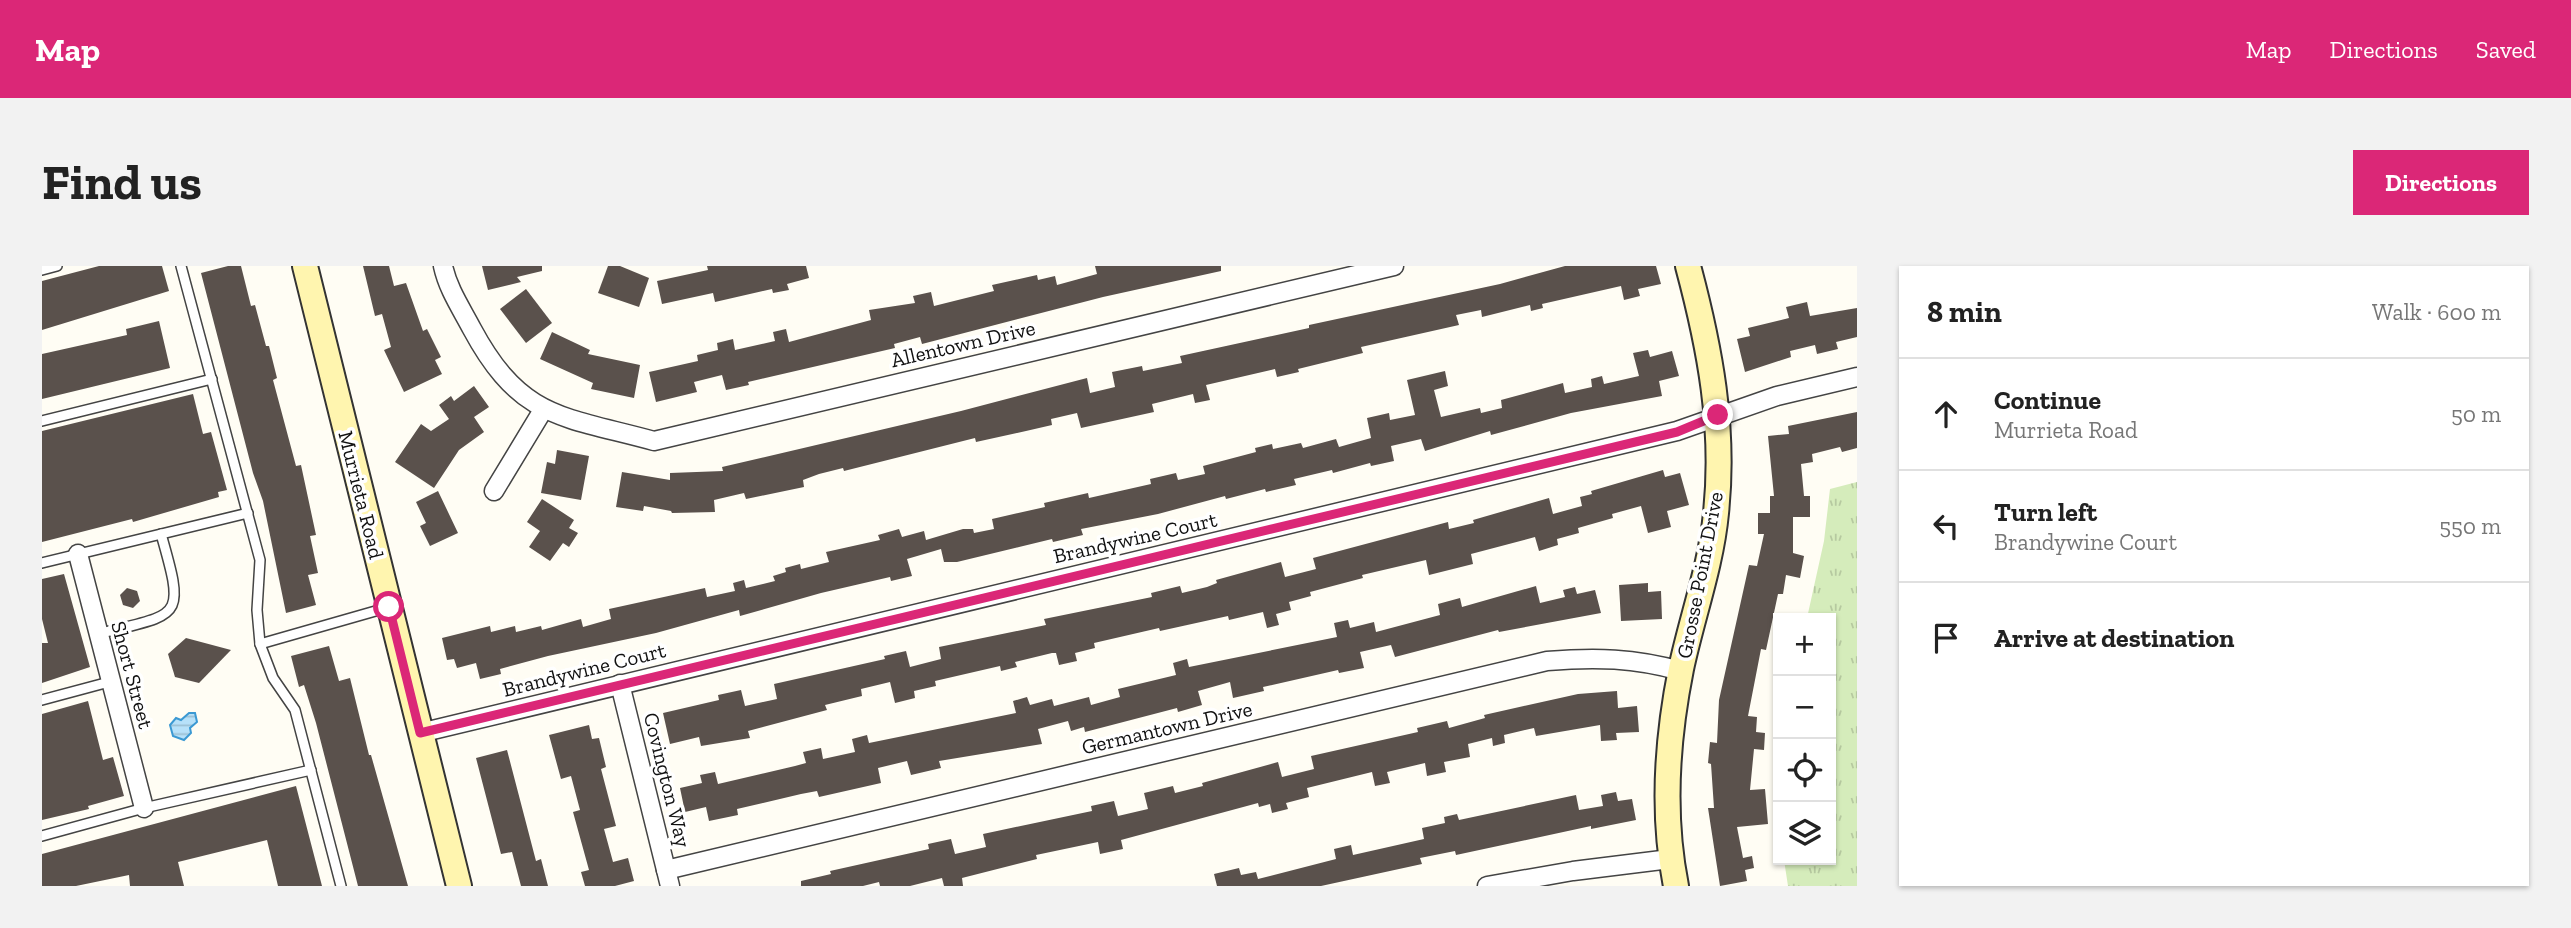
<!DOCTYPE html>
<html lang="en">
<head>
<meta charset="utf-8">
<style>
	:root { --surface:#fff; --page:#f2f2f2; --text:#222; --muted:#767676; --line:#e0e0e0; --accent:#db2777 }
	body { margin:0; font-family:"Zilla Slab",serif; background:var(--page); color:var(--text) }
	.controls { position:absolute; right:21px; bottom:21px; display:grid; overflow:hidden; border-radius:0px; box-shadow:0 2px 5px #0004 }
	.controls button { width:63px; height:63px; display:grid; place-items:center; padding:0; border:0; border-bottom:2px solid var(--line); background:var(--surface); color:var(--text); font:35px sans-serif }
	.stop { position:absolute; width:21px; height:21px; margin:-16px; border:5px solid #db2777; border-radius:50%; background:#fff }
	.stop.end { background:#db2777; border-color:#fff; box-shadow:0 2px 7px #0008 }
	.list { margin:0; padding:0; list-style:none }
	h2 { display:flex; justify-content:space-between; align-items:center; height:91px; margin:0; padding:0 28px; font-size:30px }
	h2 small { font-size:23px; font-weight:400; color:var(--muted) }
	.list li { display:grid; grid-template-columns:46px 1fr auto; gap:21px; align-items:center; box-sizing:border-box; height:112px; padding:0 28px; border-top:2px solid var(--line) }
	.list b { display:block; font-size:26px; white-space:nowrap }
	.list p { margin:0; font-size:23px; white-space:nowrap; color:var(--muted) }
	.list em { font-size:23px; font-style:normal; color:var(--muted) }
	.icon { flex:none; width:38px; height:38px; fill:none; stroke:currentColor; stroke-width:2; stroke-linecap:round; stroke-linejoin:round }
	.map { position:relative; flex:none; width:1815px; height:620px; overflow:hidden; border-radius:0px }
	header { display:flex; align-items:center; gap:42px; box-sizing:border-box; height:98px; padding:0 35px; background:var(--accent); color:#fff }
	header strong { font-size:33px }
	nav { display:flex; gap:38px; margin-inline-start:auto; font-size:24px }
	.intro { display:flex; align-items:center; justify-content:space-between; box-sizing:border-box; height:168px; padding:0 42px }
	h1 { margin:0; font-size:49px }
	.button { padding:18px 32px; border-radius:0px; background:var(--accent); color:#fff; font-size:24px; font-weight:700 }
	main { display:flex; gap:42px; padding:0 42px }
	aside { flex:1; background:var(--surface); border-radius:0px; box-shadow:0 2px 5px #0004 }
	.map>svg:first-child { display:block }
</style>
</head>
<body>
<header>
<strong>Map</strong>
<nav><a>Map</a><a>Directions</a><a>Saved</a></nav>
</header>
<div class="intro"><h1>Find us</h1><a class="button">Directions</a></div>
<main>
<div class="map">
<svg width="1815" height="620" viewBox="0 0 1815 620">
	<defs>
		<pattern id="grass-tufts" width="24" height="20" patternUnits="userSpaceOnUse" patternTransform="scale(1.75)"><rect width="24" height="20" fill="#d5ecbb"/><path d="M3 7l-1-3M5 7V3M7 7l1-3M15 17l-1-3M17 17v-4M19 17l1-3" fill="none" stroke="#b6c9a0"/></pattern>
		<pattern id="water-rules" width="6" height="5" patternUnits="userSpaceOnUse" patternTransform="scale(1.75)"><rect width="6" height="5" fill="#b7e1f9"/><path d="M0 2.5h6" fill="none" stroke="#9cc0d4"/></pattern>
	</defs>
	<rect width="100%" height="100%" fill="#fffdf4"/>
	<path fill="url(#grass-tufts)" d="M1815,216V620H1746L1742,594H1789V352H1765L1782,275L1788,223Z"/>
	<path fill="url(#water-rules)" stroke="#3b99d3" stroke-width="2" d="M147,447H153L155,456L148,462L149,467L142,474L131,470L128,459L134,452L139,454Z"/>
	<g fill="#5a514c">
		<path d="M57,0H120L127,25L0,64V15Z"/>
		<path d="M186,0H199L209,40L213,39L224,80H227L235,112L231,114L254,200L259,199L274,269L268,270L276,307L266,309L274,339L244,347L221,235L211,207L159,7Z"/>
		<path d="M321,0H347L352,20L364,17L381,65L385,63L399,91L393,94L400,108L362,126L342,84L349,81L340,48L333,50Z"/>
		<path d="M440,0H500V5L475,11L479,16L446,24Z"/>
		<path d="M566,0H578L607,12L597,41L556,27Z"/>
		<path d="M665,0H764L767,12L745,18L747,24L731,27L730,23L673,36L671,27L620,38L615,15L666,4Z"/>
		<path d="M1053,0H1179V5L1061,31L880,78L878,71L852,78L853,82L706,116L707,119L684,124L680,109L652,116L655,126L614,136L607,106L656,95L655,89L676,84L675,77L691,73L693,84L733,75L731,66L744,63L747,76L829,54L827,44L873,37L871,30L889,26L892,40L952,25L950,19L995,9L996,14L1013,10L1015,19L1055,8Z"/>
		<path d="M1523,0H1614L1619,18L1596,23L1598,30L1582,34L1579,20L1500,38L1501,42L1489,45L1488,39L1440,51L1439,44L1414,49L1417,59L1319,81L1321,87L1256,103L1257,106L1235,111L1233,103L1164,119L1168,134L1153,137L1151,128L1110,138L1112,146L1039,162L1035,147L1009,153L1010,159L984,165L934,176L933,172L802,205L801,202L777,208L761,214L762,221L704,233L702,227L672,234L673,246L630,247L629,245L602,240L601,245L574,241L580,206L628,214V207L681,205L680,201L919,145L1045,112L1048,127L1073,121L1070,106L1100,100L1101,105L1140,97L1138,90L1267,62V59L1458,18Z"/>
		<path d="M484,23L510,57L484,77L458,43Z"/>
		<path d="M1765,36L1768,50L1815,42V71L1794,76L1796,83L1775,88L1773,79L1748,85L1749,91L1703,106L1695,73L1708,70L1706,62L1747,52L1744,41Z"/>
		<path d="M117,55L128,102L0,133V88L85,69L84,63Z"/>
		<path d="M510,66L548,84L546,88L598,99L592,132L549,123L551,117L498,93Z"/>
		<path d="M1606,84L1608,91L1630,85L1637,110L1617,115L1620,130L1529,147L1449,169L1448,165L1383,185L1379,173L1349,180L1352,195L1329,200L1328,197L1291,207L1290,204L1252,213L1254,219L1224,226L1223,223L1184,233L1183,230L1116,248L1039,263L1041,269L1011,276L1010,273L915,296H902L899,283L865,293L870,310L849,315L848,311L779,327L698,350L697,344L614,367L506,390L458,403L459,408L438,413L434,397L415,402L412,393L405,394L400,372L448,360L449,366L473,360L474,366L499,360L500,364L539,353L541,361L569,353L567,343L663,322L665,331L693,325L691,317L702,314L704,322L733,315L731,310L744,306L743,302L758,298L759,303L787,296L784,286L838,274L836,269L857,263L860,271L882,265L884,274L921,263H931L932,267L952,263L950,253L1003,241L1002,237L1046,227L1047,232L1109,218L1108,213L1134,207L1136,214L1163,208L1161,200L1214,186L1213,182L1230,178L1231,183L1259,177L1261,182L1294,173L1297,181L1329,172L1325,152L1347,147L1348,154L1373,149L1365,114L1403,105L1406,120L1392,124L1399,151L1438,142L1439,147L1460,142L1459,134L1521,117L1523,127L1550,121L1549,113L1560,110L1562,118L1597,110L1591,87Z"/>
		<path d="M432,120L447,141L432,151L442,166L417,184L392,222L353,196L379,158L389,165L407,153L397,139L409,130L412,135Z"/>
		<path d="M151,128L161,168L169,166L185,224L176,226L177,231L91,256L90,253L0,276V165Z"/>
		<path d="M1815,146V182L1800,186L1798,181L1770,188L1771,196L1759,198L1762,230H1768V251H1751V287L1762,290L1758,312L1744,309L1741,328H1736L1724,384L1719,383L1706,450L1715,451L1714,466L1723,467L1722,484L1712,483L1708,524L1723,523L1726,558L1695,561L1701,592L1710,590L1712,602L1703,604L1705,615L1678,620L1666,542H1672L1669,498L1666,497L1668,476L1675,477L1677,434L1707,299L1715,300L1722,268H1716V247H1728V230H1732L1726,170L1747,168L1746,160Z"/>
		<path d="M515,184L547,190L539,234L499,227L505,196L513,198Z"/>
		<path d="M1621,204L1623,211L1638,207L1647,239L1625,245L1629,261L1606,267L1599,240L1570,248L1571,252L1536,262L1537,267L1515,273L1516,279L1497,285L1493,271L1429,288L1431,298L1387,309L1384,294L1320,309L1321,312L1268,326L1269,330L1247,336L1249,344L1234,348L1237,359L1225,362L1221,346L1187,354L1186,350L1118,365L1117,362L1052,377L1053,382L1033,387L1035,395L1017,399L1014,387H1010L973,396L975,401L959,405L958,400L893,415L894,420L872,425L873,432L853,437L848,416L819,423L820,430L783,439L785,444L706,465L708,472L659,480L657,471L628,478L621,447L677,434L676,429L699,424L703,440L735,433L732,418L843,393L842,390L864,385L868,401L899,393L897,381L1004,359L1002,353L1110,331L1109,327L1138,320L1140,327L1165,321L1175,317L1174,314L1239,296L1243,311L1274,303L1271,292L1406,256L1407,263L1432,257L1431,254L1507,232L1511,248L1540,240L1538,231L1550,228L1549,225Z"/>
		<path d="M396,225L416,267L388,280L378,260L384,257L374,236Z"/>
		<path d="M500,233L532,254L527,262L536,267L527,281L521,277L508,295L487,281L498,265L485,256Z"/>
		<path d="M22,308L48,401L0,417V377H6L0,353V313Z"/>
		<path d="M1606,317V326L1619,325L1620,353L1579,355L1577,319Z"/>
		<path d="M1494,320L1498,337L1523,331L1521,324L1533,321L1535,328L1553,324L1559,347L1457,366L1456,364L1353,391L1349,379L1318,386L1322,402L1297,407L1296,404L1221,421L1222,425L1191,432L1188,416L1156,425L1160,439L1136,446L1135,442L1043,466L1042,461L1029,465L1026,455L996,463L1000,478L897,495L899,502L869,509L865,495L836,502L839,517L777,531L775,525L759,528L695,543L696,549L667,555L664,541L643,546L638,522L660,517L658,509L673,506L676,518L753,500L764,497L761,486L779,482L781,493L813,486L810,473L825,469L827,477L974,447L971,435L985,431L988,439L1010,433L1012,440L1047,431L1049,439L1078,431L1076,423L1134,409L1131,397L1145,393L1147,401L1295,371L1292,357L1306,354L1308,362L1332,356L1334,366L1398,349L1396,338L1418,332L1420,341Z"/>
		<path d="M85,322L95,325L98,335L91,342L81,339L78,329Z"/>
		<path d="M144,372L189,384L157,417L133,411L126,388Z"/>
		<path d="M287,380L297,415L308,412L327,489H329L366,620H316L274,457L262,419L257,421L249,390Z"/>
		<path d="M1575,425L1576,442L1595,440L1597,466L1574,467L1575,474L1559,475L1558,459L1494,470L1492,462L1462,469L1463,477L1451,480L1450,472L1426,478L1428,491L1402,496L1404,506L1385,510L1383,497L1345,506L1348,517L1333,520L1330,506L1265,522L1267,531L1244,537L1246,543L1230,547L1228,538L1217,541L1216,537L1079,574L1081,583L1058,588L1056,576L994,589L995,593L920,612L921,620H902L900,612L868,620H838L837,616L821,620H759V615L789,608L788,605L887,583L886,578L909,573L913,588L944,581L941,568L1050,545L1049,540L1072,535L1076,550L1106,543L1102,527L1131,520L1133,527L1161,520L1160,517L1236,496L1240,511L1272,503L1269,490L1376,466L1375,462L1405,455L1407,462L1443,452L1442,449L1536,428Z"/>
		<path d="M46,435L61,494L71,491L82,530L46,540L47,543L0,554V448Z"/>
		<path d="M547,459L550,473L557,472L564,501L559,503L574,560L562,563L571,596L586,592L592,615L573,620H543L539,606L547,604L531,546L538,544L529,510L519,513L507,469Z"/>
		<path d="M465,484L494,595L499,593L506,620H479L470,586L459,588L434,492Z"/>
		<path d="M254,520L280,620H236L225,574L136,596L142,620H88L87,609L34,620H0V588Z"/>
		<path d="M1574,526L1576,535L1590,533L1594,554L1549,563V560L1414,589L1413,585L1378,592L1380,598L1279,620H1175L1172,608L1197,602L1199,609L1214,606L1216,613L1294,593L1292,583L1309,579L1311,589L1382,573L1380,562L1403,557L1402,551L1415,548L1417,554L1534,529L1537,544L1561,540L1559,529Z"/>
	</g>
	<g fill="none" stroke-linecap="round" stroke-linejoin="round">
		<g stroke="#444" stroke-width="12">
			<g id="lane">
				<path d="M139,0L218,294L215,344L218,378L231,412L253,444L299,620"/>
				<path d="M0,4L15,0"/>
				<path d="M0,155L170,113"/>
				<path d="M0,297L206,247"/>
				<path d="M56,368C139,347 144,355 119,268"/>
				<path d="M218,378L344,342"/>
				<path d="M0,434L67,416"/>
				<path d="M0,570L102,542L269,504"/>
			</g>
		</g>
		<g stroke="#444" stroke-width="21">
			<g id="street">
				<path d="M401,0C406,23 419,42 430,63C479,154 521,150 612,175L1352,0"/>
				<path d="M452,225L501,144"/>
				<path d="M36,288L102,542"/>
				<path d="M578,418L628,620"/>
				<path d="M378,467L1635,165L1735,130L1815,111"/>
				<path d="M624,604L1505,395C1554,391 1592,392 1639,405"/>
				<path d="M1445,620L1531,605L1628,593"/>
			</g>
		</g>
		<g stroke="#333" stroke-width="28">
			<g id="secondary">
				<path d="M263,0L417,620"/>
				<path d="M1634,620C1620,550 1625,473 1639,403C1650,351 1669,300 1674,247C1683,162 1668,82 1646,0"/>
			</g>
		</g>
		<use href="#lane" stroke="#fff" stroke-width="9"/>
		<use href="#street" stroke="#fff" stroke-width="18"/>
		<use href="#secondary" stroke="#fff5af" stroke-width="24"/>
	</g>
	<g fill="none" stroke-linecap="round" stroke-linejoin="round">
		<path stroke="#db2777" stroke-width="9" d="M347,341L378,467L1635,166L1676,149"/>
	</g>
	<g text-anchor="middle" stroke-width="7" stroke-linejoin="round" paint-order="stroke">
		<g font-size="21" fill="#111" stroke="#fff">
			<text transform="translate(921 78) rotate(-13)" y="7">Allentown Drive</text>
			<text transform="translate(319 229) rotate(76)" y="7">Murrieta Road</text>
			<text transform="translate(1093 272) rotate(-13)" y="7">Brandywine Court</text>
			<text transform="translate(1658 309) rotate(-79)" y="7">Grosse Point Drive</text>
			<text transform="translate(542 404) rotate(-14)" y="7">Brandywine Court</text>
			<text transform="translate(90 409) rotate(75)" y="7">Short Street</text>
			<text transform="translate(1125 462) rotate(-13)" y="7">Germantown Drive</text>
			<text transform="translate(625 514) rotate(76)" y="7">Covington Way</text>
		</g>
	</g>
</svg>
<div class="controls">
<button>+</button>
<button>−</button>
<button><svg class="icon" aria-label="locate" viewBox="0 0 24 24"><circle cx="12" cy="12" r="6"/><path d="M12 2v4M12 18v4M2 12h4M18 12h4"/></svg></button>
<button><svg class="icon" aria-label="layers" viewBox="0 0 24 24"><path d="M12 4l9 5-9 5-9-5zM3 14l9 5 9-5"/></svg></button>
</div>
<div class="stop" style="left:347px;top:341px"></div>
<div class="stop end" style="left:1676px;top:149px"></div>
</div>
<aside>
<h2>8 min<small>Walk · 600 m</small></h2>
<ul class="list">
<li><svg class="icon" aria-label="ahead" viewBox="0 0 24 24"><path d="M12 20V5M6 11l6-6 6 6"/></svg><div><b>Continue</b><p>Murrieta Road</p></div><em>50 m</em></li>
<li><svg class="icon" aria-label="left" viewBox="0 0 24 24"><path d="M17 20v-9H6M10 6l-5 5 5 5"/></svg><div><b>Turn left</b><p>Brandywine Court</p></div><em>550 m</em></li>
<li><svg class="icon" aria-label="arrive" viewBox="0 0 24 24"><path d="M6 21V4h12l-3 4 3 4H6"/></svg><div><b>Arrive at destination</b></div></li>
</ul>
</aside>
</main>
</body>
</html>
